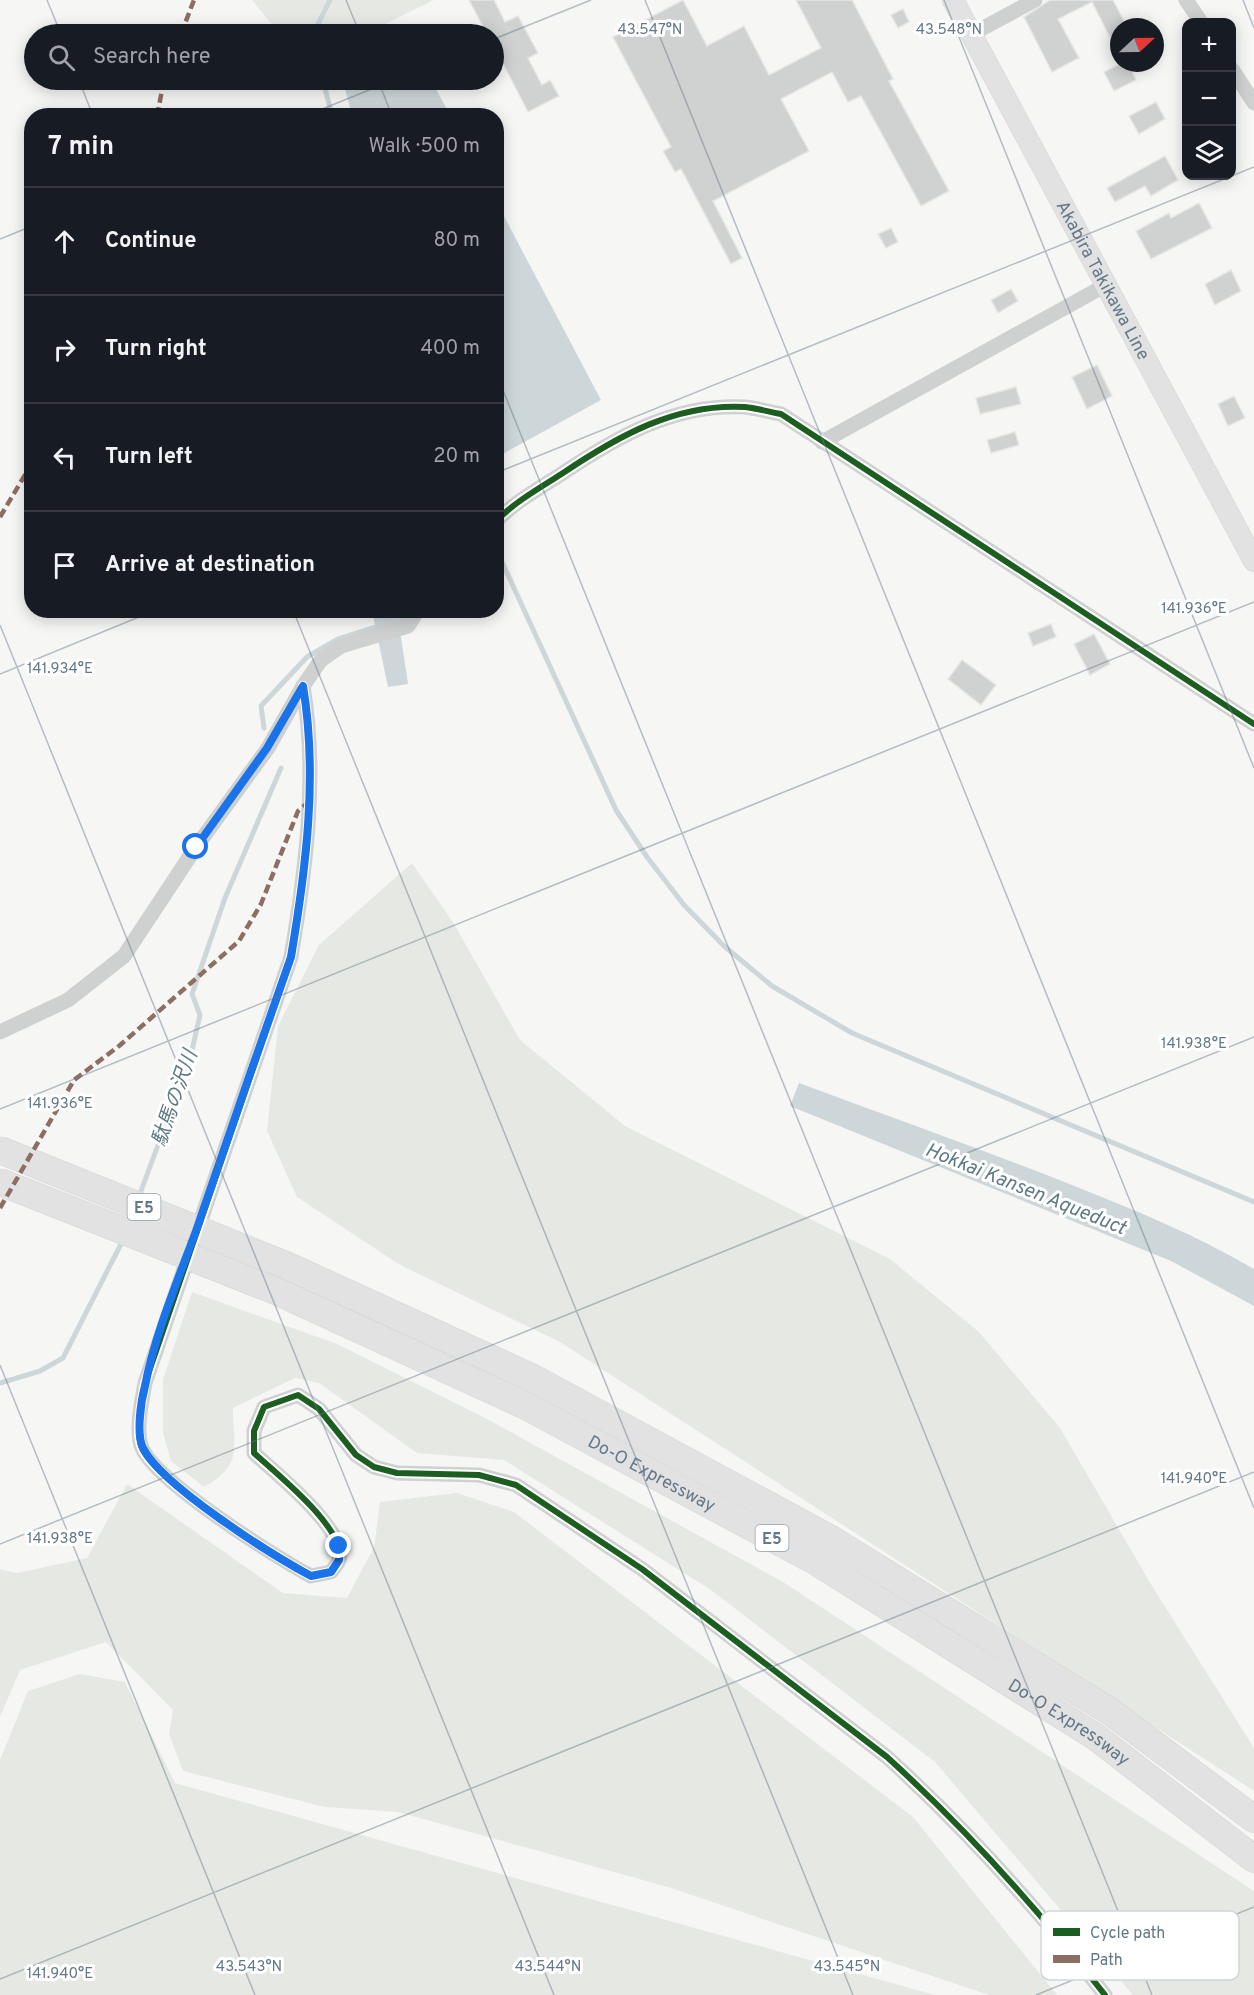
<!DOCTYPE html>
<html lang="en">
<head>
<meta charset="utf-8">
<style>
	:root { --surface:#171b24; --page:#20242c; --text:#f1f3f6; --muted:#9ea1a6; --line:#363941 }
	body { margin:0; font-family:Overpass,"Noto Sans JP",sans-serif; background:var(--page); color:var(--text) }
	.controls { position:absolute; right:18px; top:18px; display:grid; overflow:hidden; border-radius:12px; box-shadow:0 3px 15px #0003 }
	.controls button { width:54px; height:54px; display:grid; place-items:center; padding:0; border:0; border-bottom:2px solid var(--line); background:var(--surface); color:var(--text); font:30px sans-serif }
	.compass { position:absolute; left:1110px; top:18px; width:54px; height:54px; border-radius:50%; background:var(--surface); box-shadow:0 3px 15px #0003; rotate:68deg }
	.stop { position:absolute; width:18px; height:18px; margin:-14px; border:4px solid #1a73e8; border-radius:50%; background:#fff }
	.stop.end { background:#1a73e8; border-color:#fff; box-shadow:0 2px 6px #0008 }
	.list { margin:0; padding:0; list-style:none }
	h2 { display:flex; justify-content:space-between; align-items:center; height:78px; margin:0; padding:0 24px; font-size:26px }
	h2 small { font-size:20px; font-weight:400; color:var(--muted) }
	.list li { display:grid; grid-template-columns:39px 1fr auto; gap:18px; align-items:center; box-sizing:border-box; height:108px; padding:0 24px; border-top:2px solid var(--line) }
	.list b { display:block; font-size:22px; white-space:nowrap }
	.list em { font-size:20px; font-style:normal; color:var(--muted) }
	.icon { flex:none; width:33px; height:33px; fill:none; stroke:currentColor; stroke-width:2; stroke-linecap:round; stroke-linejoin:round }
	.map { position:relative; flex:none; width:1254px; height:1995px; overflow:hidden }
	.search { position:absolute; background:var(--surface); box-shadow:0 3px 15px #0003; left:24px; top:24px; width:480px; height:66px; display:flex; align-items:center; gap:15px; box-sizing:border-box; padding:0 21px; border-radius:33px; color:var(--muted); font-size:22px }
	.panel { position:absolute; background:var(--surface); box-shadow:0 3px 15px #0003; left:24px; top:108px; width:480px; height:510px; border-radius:24px }
	.map>svg:first-child { display:block }
</style>
</head>
<body>
<div class="map">
<svg width="1254" height="1995" viewBox="0 0 1254 1995">
	<rect width="100%" height="100%" fill="#f6f6f5"/>
	<g fill="#e6e9e3">
		<path d="M252,0H434L365,34H280Z"/>
		<path d="M412,863L454,924L520,1040L625,1126L890,1259L979,1332L1060,1428L1152,1586L1254,1748V1791L560,1342L400,1265L297,1197L267,1131L278,1026L319,945Z"/>
		<path d="M192,1292L337,1344L487,1419L783,1582L1254,1891V1995H1133L935,1762L711,1590L504,1460L417,1453L319,1383L295,1378L233,1408C233,1448 244,1464 204,1487L171,1461L163,1433V1380Z"/>
		<path d="M127,1484L283,1593L347,1598L374,1547L380,1502L457,1493L514,1512L913,1817L1057,1995H989L668,1887L398,1812L325,1807L183,1771L169,1734L173,1710L106,1642L20,1670L0,1717V1569L17,1573L87,1558Z"/>
		<path d="M80,1674L125,1682L175,1783L935,1995H0V1760L28,1691Z"/>
	</g>
	<g fill="#cdd6d9">
		<path d="M346,80H431L450,115H352L343,81Z"/>
		<path d="M497,203L601,400L497,457H496Z"/>
		<path d="M372,611H397L408,684L388,687Z"/>
		<path d="M799,1083C890,1117 982,1149 1072,1185C1135,1210 1196,1235 1254,1269V1306L1171,1261L790,1106Z"/>
	</g>
	<g fill="none" stroke-linecap="round" stroke-linejoin="round">
		<g stroke="#cdd6d9" stroke-width="5">
			<path d="M317,34L318,24L330,0"/>
			<path d="M323,80L332,116"/>
			<path d="M496,549L616,810L647,857L684,905L724,946L772,986L852,1033L1254,1202"/>
			<path d="M264,728L261,706L307,657L338,639L405,618L408,612"/>
			<path d="M138,1199L190,1059L200,1015L192,994L225,898L281,768"/>
			<path d="M0,1383L40,1371L63,1358L124,1238"/>
		</g>
	</g>
	<g fill="#d0d1d1" stroke="#e6e6e4" stroke-width="1.5">
		<path d="M469,0H494L505,22L518,16L538,53L528,58L542,85L550,80L559,96L528,112L494,46V34H487Z"/>
		<path d="M683,0L707,46L744,26L769,75L821,48L796,0H852L893,79L889,81L949,191L921,206L861,96L848,102L832,72L781,99L809,151L713,201L742,258L731,264L681,169L675,172L663,151L671,147L613,37Z"/>
		<path d="M1050,0H1113L1127,27H1119V55L1092,2L1058,19L1079,58L1052,72L1024,17Z"/>
		<path d="M903,9L909,22L898,28L891,15Z"/>
		<path d="M1122,63H1128L1136,80L1114,91L1104,72Z"/>
		<path d="M1156,102L1165,119L1139,134L1129,116Z"/>
		<path d="M1165,156L1178,180L1151,196L1145,186L1115,202L1107,188Z"/>
		<path d="M1199,203L1212,228L1151,259L1136,231L1169,213L1171,218Z"/>
		<path d="M891,228L898,242L886,248L878,234Z"/>
		<path d="M1231,270L1241,291L1215,305L1205,284Z"/>
		<path d="M1011,289L1018,301L998,313L991,300Z"/>
		<path d="M1097,365L1112,396L1087,409L1072,377Z"/>
		<path d="M1016,387L1021,404L980,414L976,398Z"/>
		<path d="M1234,396L1245,418L1228,426L1218,404Z"/>
		<path d="M1015,432L1019,445L991,453L987,440Z"/>
		<path d="M1051,624L1056,637L1033,646L1028,633Z"/>
		<path d="M1094,634L1110,664L1090,675L1074,644Z"/>
		<path d="M962,660L996,685L981,705L948,679Z"/>
	</g>
	<g fill="none" stroke-linecap="round" stroke-linejoin="round">
		<g stroke="#d2d4d4" stroke-width="22">
			<g id="secondary">
				<path id="s1" d="M953,0L1254,561"/>
			</g>
		</g>
		<g stroke="#d3d4d4" stroke-width="28">
			<g id="motorway">
				<path d="M288,1266L533,1378L829,1538L1111,1712L1254,1819"/>
				<path id="s2" d="M276,1291L524,1405L815,1561L1096,1737L1254,1859"/>
			</g>
		</g>
		<g stroke="#cfd1d1" stroke-width="15">
			<path d="M1186,0L1201,22"/>
			<path d="M972,34L1035,0"/>
			<path d="M1232,69L1254,103"/>
			<path d="M822,442L1106,285"/>
			<path d="M496,521C516,501 540,488 563,473C618,436 676,403 745,407C756,408 769,412 781,414L1254,724"/>
			<path d="M303,686C318,775 306,869 291,957L145,1383C142,1400 135,1431 142,1448C157,1482 275,1557 311,1576L331,1572C333,1569 338,1564 339,1560C348,1530 274,1472 254,1453V1431L264,1407L298,1395L319,1409L356,1455L374,1467L397,1473L479,1475L516,1485L642,1569L887,1757C967,1830 1039,1910 1105,1995"/>
			<path d="M0,1032L68,1000L124,956L196,847L268,748L303,686L321,660L341,646L408,626L418,610"/>
		</g>
		<use href="#secondary" stroke="#e2e2e3" stroke-width="21"/>
		<use href="#motorway" stroke="#e2e2e3" stroke-width="27"/>
		<g stroke="#d3d4d4" stroke-width="28" stroke-linecap="butt">
			<g id="motorway-bridge">
				<path d="M0,1150L288,1266"/>
				<path d="M0,1182L276,1291"/>
			</g>
		</g>
		<use href="#motorway-bridge" stroke="#e2e2e3" stroke-width="27"/>
		<g stroke="#8d6e63" stroke-width="4.5" stroke-dasharray="9 4.5" stroke-linecap="butt">
			<path d="M181,34L194,0"/>
			<path d="M157,116L164,80"/>
			<path d="M0,517L32,463"/>
			<path d="M0,1208L74,1080L119,1046L239,941L261,904L298,811L309,802"/>
		</g>
		<g stroke="#fff" stroke-width="10">
			<g id="cycleway">
				<path d="M496,521C516,501 540,488 563,473C618,436 676,403 745,407C756,408 769,412 781,414L1254,724"/>
				<path d="M303,686C318,775 306,869 291,957L145,1383C142,1400 135,1431 142,1448C157,1482 275,1557 311,1576L331,1572C333,1569 338,1564 339,1560C348,1530 274,1472 254,1453V1431L264,1407L298,1395L319,1409L356,1455L374,1467L397,1473L479,1475L516,1485L642,1569L887,1757C967,1830 1039,1910 1105,1995"/>
			</g>
		</g>
		<use href="#cycleway" stroke="#1b5e20" stroke-width="6"/>
	</g>
	<g fill="none" stroke-linecap="round" stroke-linejoin="round">
		<path stroke="#1a73e8" stroke-width="8" d="M196,847L267,748L303,686C318,775 306,868 291,957C259,1048 227,1140 196,1231C178,1280 155,1334 145,1386C141,1401 136,1434 143,1448C162,1486 272,1555 311,1576L331,1572L339,1560V1546"/>
	</g>
	<path fill="none" stroke="#647887" stroke-width="1.5" stroke-opacity="0.45" d="M47,0L61,34M346,0L360,34M645,0L1254,1508M944,0L1254,768M1243,0L1254,28M494,39L591,0M79,80L93,116M378,80L392,116M305,116L394,80M0,239L32,226M496,373L1152,1995M496,473L1254,167M293,610L853,1995M0,625L554,1995M0,674L156,610M0,1109L1254,602M0,1365L255,1995M0,1544L1254,1037M0,1979L1254,1472M1036,1995L1254,1907"/>
	<g text-anchor="middle" stroke-width="6" stroke-linejoin="round" paint-order="stroke">
		<g fill="#fff" stroke="#92a0ab" stroke-width="1.5">
			<rect x="127.5" y="1194" width="33" height="26" rx="4.5"/>
			<rect x="755.5" y="1525" width="33" height="26" rx="4.5"/>
		</g>
		<g font-size="16" font-weight="bold" fill="#647887">
			<text x="144" y="1213">E5</text>
			<text x="772" y="1544">E5</text>
		</g>
		<g font-size="18" fill="#647887" stroke="#fff">
			<text dy="6" stroke="none"><textPath href="#s1" startOffset="318">Akabira Takikawa Line</textPath></text>
			<text dy="6" stroke="none"><textPath href="#s2" startOffset="418">Do-O Expressway</textPath></text>
			<text dy="6" stroke="none"><textPath href="#s2" startOffset="904">Do-O Expressway</textPath></text>
		</g>
		<g font-size="20" font-style="italic" fill="#607a83" stroke="#fff">
			<text transform="translate(174 1098) rotate(-71)" y="7">駄馬の沢川</text>
			<text transform="translate(1026 1188) rotate(22)" y="7">Hokkai Kansen Aqueduct</text>
		</g>
	</g>
	<rect x="1041" y="1911" width="198" height="69" rx="9" fill="#fff" stroke="#d0d6db" stroke-width="1.5"/>
	<rect x="1053" y="1928" width="27" height="8" fill="#1b5e20"/>
	<rect x="1053" y="1955" width="27" height="8" fill="#8d6e63"/>
	<g font-size="16" fill="#647887">
		<text x="1090" y="1938">Cycle path</text>
		<text x="1090" y="1965">Path</text>
	</g>
	<g font-size="15" text-anchor="middle" fill="#647887" stroke="#fff" stroke-width="6" stroke-linejoin="round" paint-order="stroke">
		<text x="650" y="34">43.547°N</text>
		<text x="949" y="34">43.548°N</text>
		<text x="1194" y="613">141.936°E</text>
		<text x="60" y="673">141.934°E</text>
		<text x="1194" y="1048">141.938°E</text>
		<text x="60" y="1108">141.936°E</text>
		<text x="1194" y="1483">141.940°E</text>
		<text x="60" y="1543">141.938°E</text>
		<text x="249" y="1971">43.543°N</text>
		<text x="548" y="1971">43.544°N</text>
		<text x="847" y="1971">43.545°N</text>
		<text x="60" y="1978">141.940°E</text>
	</g>
</svg>
<div class="controls">
<button>+</button>
<button>−</button>
<button><svg class="icon" aria-label="layers" viewBox="0 0 24 24"><path d="M12 4l9 5-9 5-9-5zM3 14l9 5 9-5"/></svg></button>
</div>
<svg class="compass" viewBox="-18 -18 36 36"><path d="M0-13l5 13h-10z" fill="#e53935"/><path d="M0 13l5-13h-10z" fill="#9ea1a6"/></svg>
<div class="stop" style="left:196px;top:847px"></div>
<div class="stop end" style="left:339px;top:1546px"></div>
<div class="search"><svg class="icon" aria-label="search" viewBox="0 0 24 24"><circle cx="10" cy="10" r="6"/><path d="M15 15l6 6"/></svg>Search here</div>
<section class="panel">
<h2>7 min<small>Walk · 500 m</small></h2>
<ul class="list">
<li><svg class="icon" aria-label="ahead" viewBox="0 0 24 24"><path d="M12 20V5M6 11l6-6 6 6"/></svg><div><b>Continue</b></div><em>80 m</em></li>
<li><svg class="icon" aria-label="right" viewBox="0 0 24 24"><path d="M7 20v-9h11M14 6l5 5-5 5"/></svg><div><b>Turn right</b></div><em>400 m</em></li>
<li><svg class="icon" aria-label="left" viewBox="0 0 24 24"><path d="M17 20v-9H6M10 6l-5 5 5 5"/></svg><div><b>Turn left</b></div><em>20 m</em></li>
<li><svg class="icon" aria-label="arrive" viewBox="0 0 24 24"><path d="M6 21V4h12l-3 4 3 4H6"/></svg><div><b>Arrive at destination</b></div></li>
</ul>
</section>
</div>
</body>
</html>
